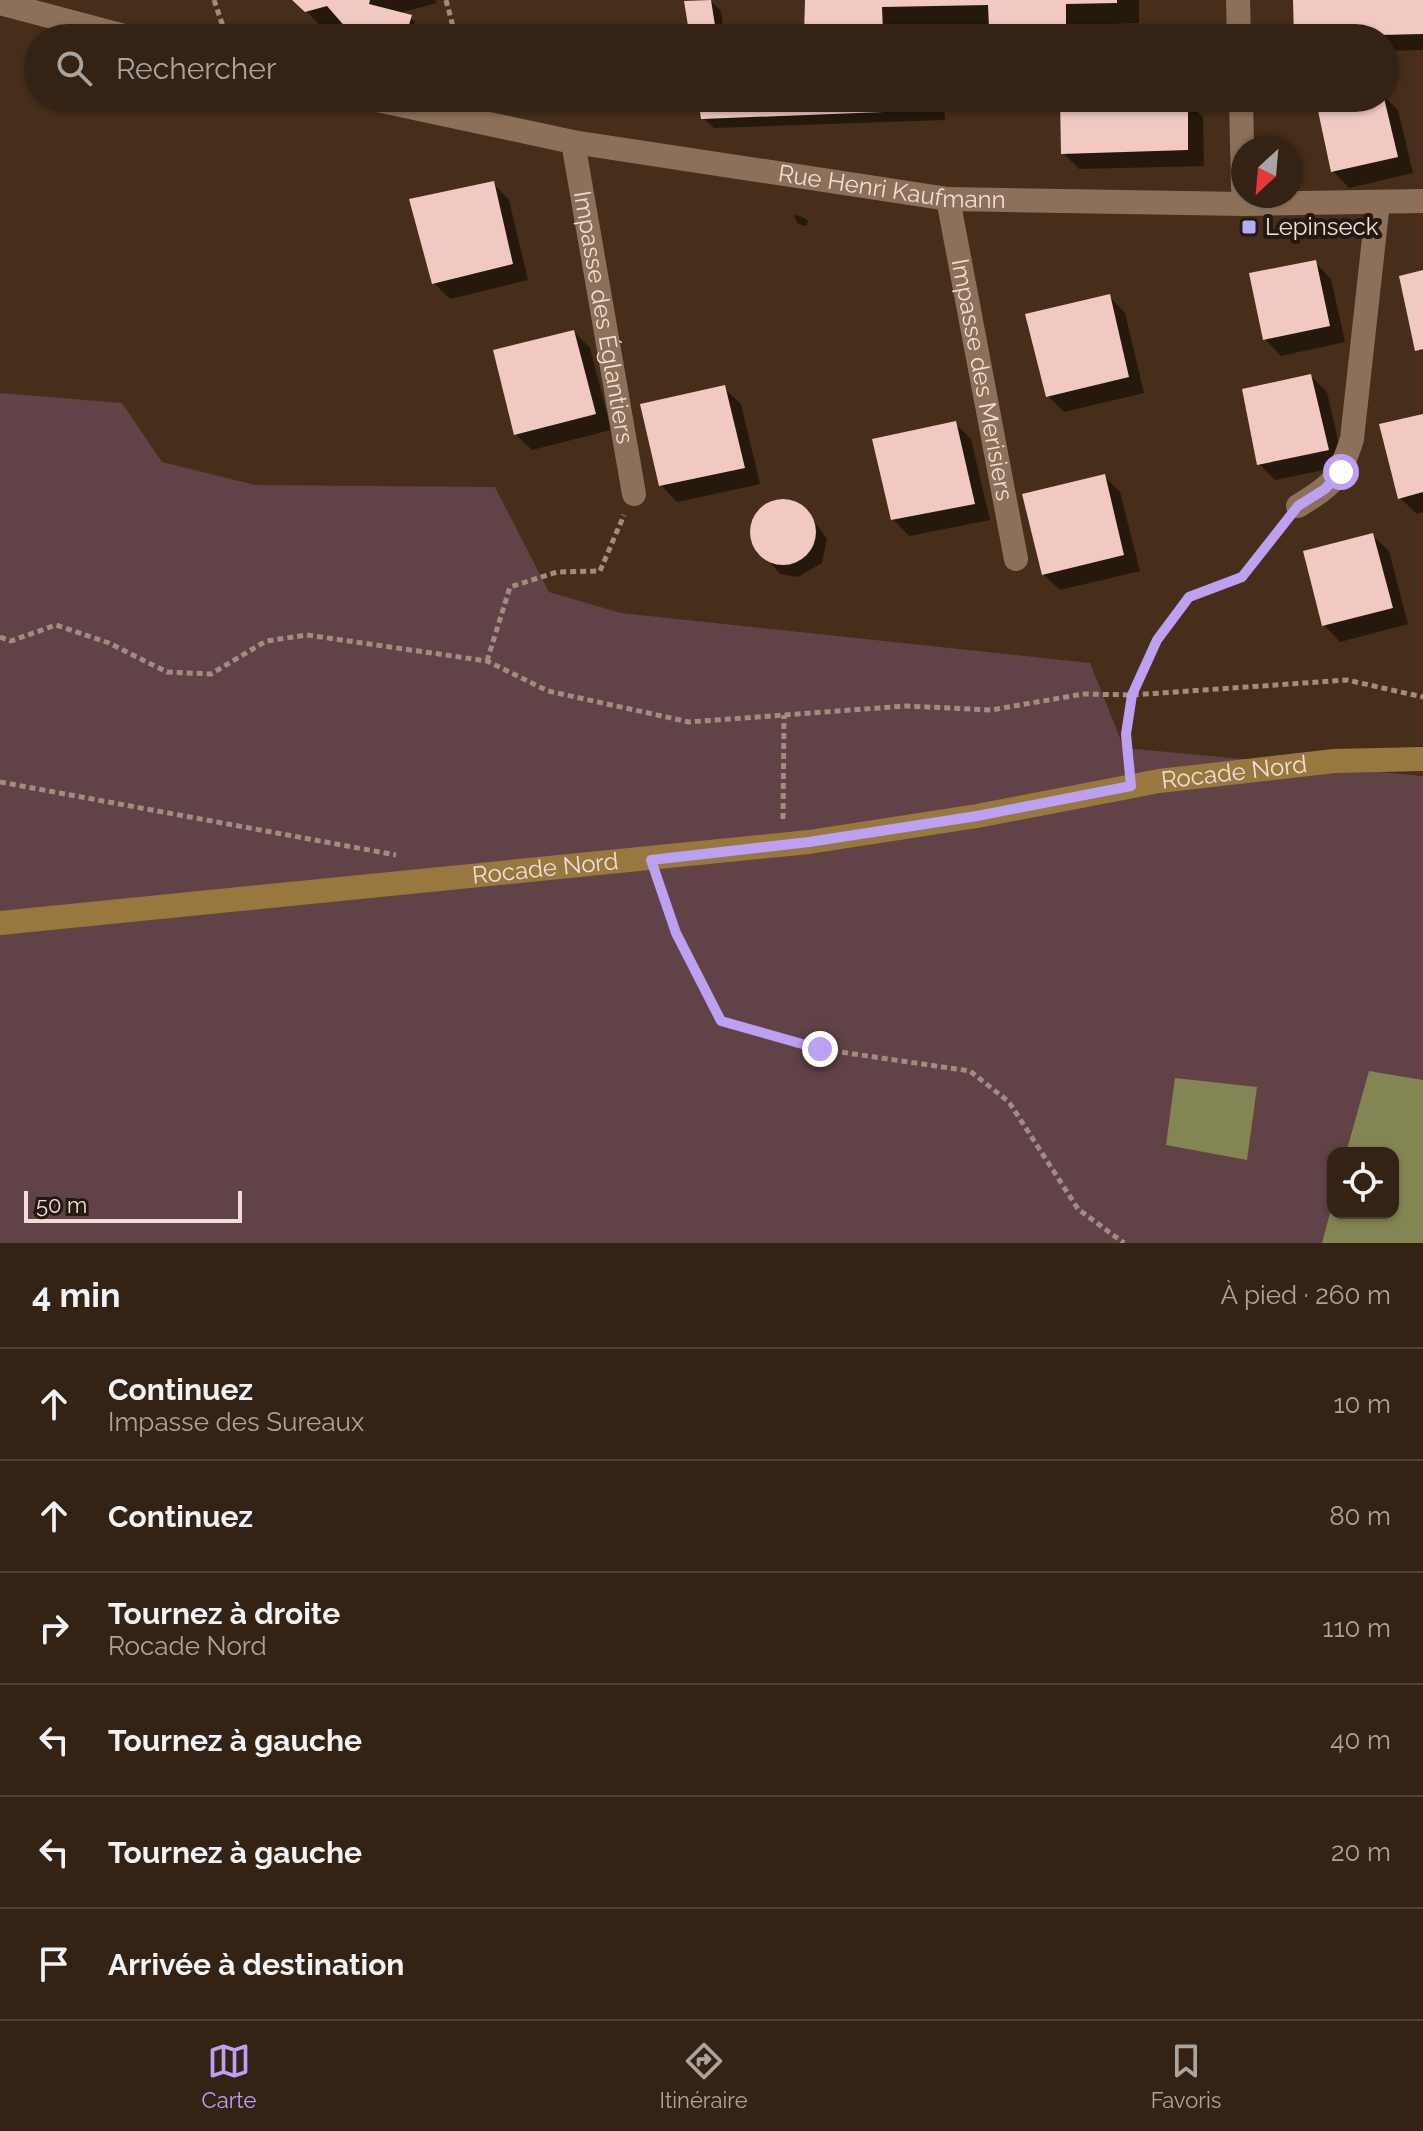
<!DOCTYPE html>
<html lang="fr">
<head>
<meta charset="utf-8">
<style>
	:root { --surface:#342214; --page:#3f2f22; --text:#f1f3f6; --muted:#a9a4a0; --line:#4e3f34; --accent:#bca0f2 }
	body { margin:0; font-family:Raleway,sans-serif; background:var(--page); color:var(--text) }
	.controls { position:absolute; right:24px; bottom:24px; display:grid; overflow:hidden; border-radius:16px; box-shadow:0 2px 6px #0004 }
	.controls button { width:72px; height:72px; display:grid; place-items:center; padding:0; border:0; border-bottom:2px solid var(--line); background:var(--surface); color:var(--text); font:40px sans-serif }
	.compass { position:absolute; left:1231px; top:136px; width:72px; height:72px; border-radius:50%; background:var(--surface); box-shadow:0 2px 6px #0004; rotate:206deg }
	.scale { position:absolute; left:24px; bottom:20px; width:218px; box-sizing:border-box; padding-left:8px; border:4px solid #f0dfd4; border-top:0; font-size:22px; line-height:28px; white-space:nowrap; color:#f0dfd4; -webkit-text-stroke:6px #241910; paint-order:stroke }
	.stop { position:absolute; width:24px; height:24px; margin:-18px; border:6px solid #bca0f2; border-radius:50%; background:#fff }
	.stop.end { background:#bca0f2; border-color:#fff; box-shadow:0 2px 8px #0008 }
	.list { margin:0; padding:0; list-style:none }
	h2 { display:flex; justify-content:space-between; align-items:center; height:104px; margin:0; padding:0 32px; font-size:34px }
	h2 small { font-size:26px; font-weight:400; color:var(--muted) }
	.list li { display:grid; grid-template-columns:52px 1fr auto; gap:24px; align-items:center; box-sizing:border-box; height:112px; padding:0 32px; border-top:2px solid var(--line) }
	.list b { display:block; font-size:30px; white-space:nowrap }
	.list p { margin:0; font-size:26px; white-space:nowrap; color:var(--muted) }
	.list em { font-size:26px; font-style:normal; color:var(--muted) }
	.icon { flex:none; width:44px; height:44px; fill:none; stroke:currentColor; stroke-width:2; stroke-linecap:round; stroke-linejoin:round }
	.map { position:relative; flex:none; width:1423px; height:1243px; overflow:hidden }
	.search { position:absolute; background:var(--surface); box-shadow:0 2px 6px #0004; left:24px; right:24px; top:24px; height:88px; display:flex; align-items:center; gap:20px; box-sizing:border-box; padding:0 28px; border-radius:44px; color:var(--muted); font-size:30px }
	.sheet { height:776px; background:var(--surface) }
	nav { display:flex; justify-content:space-around; align-items:center; box-sizing:border-box; height:112px; border-top:2px solid var(--line); background:var(--surface); font-size:22px; color:var(--muted) }
	nav a { display:grid; justify-items:center; gap:4px }
	nav .on { color:var(--accent) }
	.map>svg:first-child { display:block }
</style>
</head>
<body>
<div class="map">
<svg width="1423" height="1243" viewBox="0 0 1423 1243">
	<rect width="100%" height="100%" fill="#462e1a"/>
	<path fill="#604247" fill-rule="evenodd" d="M0,393L122,403L162,462L255,485L495,487L549,592L621,613L1090,663L1124,748L1423,776V1243H0ZM1333,1153H1393V1213H1333Z"/>
	<g fill="#838553">
		<path d="M1369,1071L1423,1080V1243H1322L1333,1202V1213H1393V1153H1346Z"/>
		<path d="M1175,1078L1257,1087L1247,1160L1166,1145Z"/>
	</g>
	<g fill="#0007">
		<path d="M295,0H435L437,3L399,13L415,21L413,32L417,38H361L350,27L328,33Z"/>
		<path d="M710,0L721,11L725,38H692Z"/>
		<path d="M806,0H1139V23L1087,25V38H1001L991,26L903,28V38H810L806,34Z"/>
		<path d="M1295,0H1423V50L1385,51V38H1298Z"/>
		<path d="M1385,97L1398,110L1413,173L1349,188L1333,171L1364,98Z"/>
		<path d="M700,98H943L945,120L714,128L703,118Z"/>
		<path d="M1062,98H1190V104L1203,117L1204,166L1079,169L1063,153Z"/>
		<path d="M493,183L509,200L528,280L450,299L434,283Z"/>
		<path d="M794,215L803,217L808,221L806,226L798,224Z"/>
		<path d="M1315,262L1331,279L1345,342L1281,356L1265,339Z"/>
		<path d="M1109,296L1125,313L1144,393L1064,412L1048,396Z"/>
		<path d="M574,332L590,348L611,430L532,450L515,434Z"/>
		<path d="M1311,376L1327,392L1344,466L1275,480L1259,464Z"/>
		<path d="M724,388L741,404L760,484L677,502L661,485Z"/>
		<path d="M1423,417V512L1417,514L1400,498Z"/>
		<path d="M955,423L971,439L990,520L909,536L893,519Z"/>
		<path d="M1104,476L1120,492L1140,571L1060,590L1043,574Z"/>
		<path d="M776,500L803,505L827,539L822,563L798,577L780,574L752,541L755,516Z"/>
		<path d="M1372,535L1389,551L1408,624L1340,642L1324,625Z"/>
	</g>
	<g fill="#f2c9c0">
		<path d="M292,0H370L369,4L412,15L405,38H355L327,6L305,12Z"/>
		<path d="M711,0L717,38H690L684,1Z"/>
		<path d="M805,0H1117V3L1066,4V26L989,28L988,5L882,7L883,33L804,35Z"/>
		<path d="M1293,0H1423V34L1294,37Z"/>
		<path d="M698,98H934L935,110L701,119Z"/>
		<path d="M1060,98L1188,99V150L1061,154Z"/>
		<path d="M1354,98H1384L1398,157L1331,172L1317,106Z"/>
		<path d="M494,181L513,264L432,284L409,199Z"/>
		<path d="M1316,260L1330,326L1263,340L1249,273Z"/>
		<path d="M1423,270V349L1415,351L1399,276Z"/>
		<path d="M1110,294L1129,377L1046,397L1025,314Z"/>
		<path d="M574,330L596,414L514,435L493,350Z"/>
		<path d="M1311,374L1329,450L1257,465L1242,389Z"/>
		<path d="M725,385L745,468L659,486L640,404Z"/>
		<path d="M1423,414V492L1398,499L1379,424Z"/>
		<path d="M956,421L975,504L891,520L872,439Z"/>
		<path d="M1105,474L1124,555L1042,575L1022,494Z"/>
		<circle cx="783" cy="532" r="33"/>
		<path d="M1373,533L1393,608L1322,626L1303,551Z"/>
	</g>
	<g fill="none" stroke-linecap="round" stroke-linejoin="round">
		<g stroke="#a18d7e" stroke-width="5" stroke-dasharray="6 4" stroke-linecap="butt">
			<path d="M214,0L227,38"/>
			<path d="M446,0L456,38"/>
			<path d="M0,637L11,641L56,625L109,643L167,672L211,674L266,641L307,635L487,661L548,691L689,722L906,706L991,710L1083,694L1132,695L1347,680L1423,697"/>
			<path d="M487,661L510,587L557,572L600,571L624,515"/>
			<path d="M1129,764L1126,734L1132,695L1157,640L1189,597L1242,577L1283,526"/>
			<path d="M0,782L396,855"/>
			<path d="M783,819L784,715"/>
			<path d="M658,880L676,933L721,1021L820,1049L970,1071L1009,1102L1078,1209L1124,1243"/>
		</g>
		<g stroke="#8c705a" stroke-width="24">
			<path d="M1238,0L1239,38"/>
			<path d="M0,3L132,38"/>
			<path id="s1" d="M368,98L573,142L948,199L1244,204L1423,201"/>
			<path d="M1241,98L1243,188"/>
			<path id="s2" d="M573,142L634,494"/>
			<path id="s3" d="M948,199L1016,559"/>
			<path d="M1298,506C1334,484 1339,479 1352,439L1378,202"/>
		</g>
		<path stroke="#997840" stroke-width="24" id="s4" d="M0,923L809,842L977,816L1159,781L1334,761L1423,759"/>
	</g>
	<g fill="none" stroke-linecap="round" stroke-linejoin="round">
		<path stroke="#bca0f2" stroke-width="10" d="M820,1049L721,1021L676,933L651,860L809,842L977,816L1131,786L1126,734L1132,695L1157,640L1189,597L1242,577L1298,506L1325,489L1341,472"/>
	</g>
	<rect fill="#b5acf8" stroke="#241910" stroke-width="3" x="1241" y="219" width="16" height="16" rx="4"/>
	<g text-anchor="middle" stroke-width="8" stroke-linejoin="round" paint-order="stroke">
		<g font-size="24" fill="#f0dfd4" stroke="#241910">
			<text dy="8" stroke="none"><textPath href="#s1" startOffset="532">Rue Henri Kaufmann</textPath></text>
			<text dy="8" stroke="none"><textPath href="#s2" startOffset="178">Impasse des Églantiers</textPath></text>
			<text dy="8" stroke="none"><textPath href="#s3" startOffset="184">Impasse des Merisiers</textPath></text>
			<text dy="8" stroke="none"><textPath href="#s4" startOffset="1244">Rocade Nord</textPath></text>
			<text dy="8" stroke="none"><textPath href="#s4" startOffset="548">Rocade Nord</textPath></text>
		</g>
		<g font-size="24" fill="#f0dfd4" stroke="#241910" text-anchor="start">
			<text x="1265" y="235">Lepinseck</text>
		</g>
	</g>
</svg>
<div class="controls">
<button><svg class="icon" aria-label="locate" viewBox="0 0 24 24"><circle cx="12" cy="12" r="6"/><path d="M12 2v4M12 18v4M2 12h4M18 12h4"/></svg></button>
</div>
<svg class="compass" viewBox="-18 -18 36 36"><path d="M0-13l5 13h-10z" fill="#e53935"/><path d="M0 13l5-13h-10z" fill="#a9a4a0"/></svg>
<div class="scale">50 m</div>
<div class="stop" style="left:1341px;top:472px"></div>
<div class="stop end" style="left:820px;top:1049px"></div>
<div class="search"><svg class="icon" aria-label="search" viewBox="0 0 24 24"><circle cx="10" cy="10" r="6"/><path d="M15 15l6 6"/></svg>Rechercher</div>
</div>
<section class="sheet">
<h2>4 min<small>À pied · 260 m</small></h2>
<ul class="list">
<li><svg class="icon" aria-label="ahead" viewBox="0 0 24 24"><path d="M12 20V5M6 11l6-6 6 6"/></svg><div><b>Continuez</b><p>Impasse des Sureaux</p></div><em>10 m</em></li>
<li><svg class="icon" aria-label="ahead" viewBox="0 0 24 24"><path d="M12 20V5M6 11l6-6 6 6"/></svg><div><b>Continuez</b></div><em>80 m</em></li>
<li><svg class="icon" aria-label="right" viewBox="0 0 24 24"><path d="M7 20v-9h11M14 6l5 5-5 5"/></svg><div><b>Tournez à droite</b><p>Rocade Nord</p></div><em>110 m</em></li>
<li><svg class="icon" aria-label="left" viewBox="0 0 24 24"><path d="M17 20v-9H6M10 6l-5 5 5 5"/></svg><div><b>Tournez à gauche</b></div><em>40 m</em></li>
<li><svg class="icon" aria-label="left" viewBox="0 0 24 24"><path d="M17 20v-9H6M10 6l-5 5 5 5"/></svg><div><b>Tournez à gauche</b></div><em>20 m</em></li>
<li><svg class="icon" aria-label="arrive" viewBox="0 0 24 24"><path d="M6 21V4h12l-3 4 3 4H6"/></svg><div><b>Arrivée à destination</b></div></li>
</ul>
</section>
<nav>
<a class="on"><svg class="icon" aria-label="map" viewBox="0 0 24 24"><path d="M3 6l6-2 6 2 6-2v14l-6 2-6-2-6 2zM9 4v14M15 6v14"/></svg>Carte</a>
<a><svg class="icon" aria-label="directions" viewBox="0 0 24 24"><path d="M12 3l9 9-9 9-9-9zM9 14v-3h6M13 9l2 2-2 2"/></svg>Itinéraire</a>
<a><svg class="icon" aria-label="saved" viewBox="0 0 24 24"><path d="M7 4h10v16l-5-4-5 4z"/></svg>Favoris</a>
</nav>
</body>
</html>
